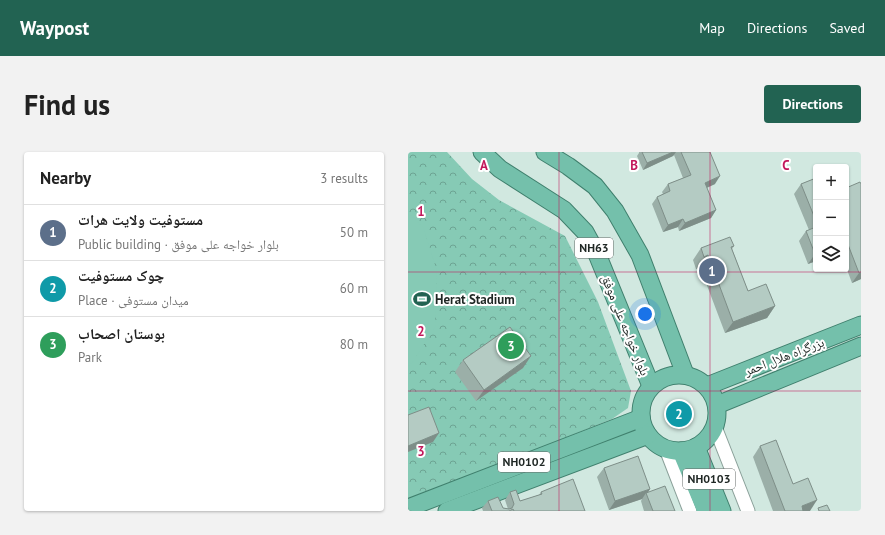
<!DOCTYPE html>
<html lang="en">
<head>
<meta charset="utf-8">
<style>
	:root { --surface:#fff; --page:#f2f2f2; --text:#222; --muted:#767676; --line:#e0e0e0; --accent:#226352 }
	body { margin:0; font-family:"PT Sans","Noto Naskh Arabic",sans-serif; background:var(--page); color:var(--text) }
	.controls { position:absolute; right:12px; top:12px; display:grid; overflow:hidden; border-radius:4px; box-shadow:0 1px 3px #0004 }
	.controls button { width:36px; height:36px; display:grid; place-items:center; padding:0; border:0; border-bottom:1px solid var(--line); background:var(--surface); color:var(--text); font:20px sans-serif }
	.you { position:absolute; left:237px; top:162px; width:14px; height:14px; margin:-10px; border:3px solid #fff; border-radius:50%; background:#1a73e8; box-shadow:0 0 0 6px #1a73e833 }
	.badge { display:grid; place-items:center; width:26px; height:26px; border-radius:50%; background:var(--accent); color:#fff; font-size:13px; font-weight:700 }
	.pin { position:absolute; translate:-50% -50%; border:2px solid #fff; box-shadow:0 1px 4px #0006 }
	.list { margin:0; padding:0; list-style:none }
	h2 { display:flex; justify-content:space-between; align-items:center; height:52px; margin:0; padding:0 16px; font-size:17px }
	h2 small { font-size:13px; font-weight:400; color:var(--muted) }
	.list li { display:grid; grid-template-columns:26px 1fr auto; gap:12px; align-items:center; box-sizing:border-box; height:56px; padding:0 16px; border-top:1px solid var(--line) }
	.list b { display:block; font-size:15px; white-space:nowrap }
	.list p { margin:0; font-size:13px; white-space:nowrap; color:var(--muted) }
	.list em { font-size:13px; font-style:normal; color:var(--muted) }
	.icon { flex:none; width:22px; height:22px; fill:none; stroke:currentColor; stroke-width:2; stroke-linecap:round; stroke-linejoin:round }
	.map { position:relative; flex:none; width:453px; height:359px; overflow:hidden; border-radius:4px }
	header { display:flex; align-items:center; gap:24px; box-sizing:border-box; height:56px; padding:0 20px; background:var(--accent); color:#fff }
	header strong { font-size:19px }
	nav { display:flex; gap:22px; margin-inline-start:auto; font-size:14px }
	.intro { display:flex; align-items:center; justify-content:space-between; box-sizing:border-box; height:96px; padding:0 24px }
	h1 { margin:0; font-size:28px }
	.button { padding:10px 18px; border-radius:4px; background:var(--accent); color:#fff; font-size:14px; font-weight:700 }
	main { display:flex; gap:24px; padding:0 24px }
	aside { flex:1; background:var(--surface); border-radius:4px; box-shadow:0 1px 3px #0004 }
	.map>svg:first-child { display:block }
</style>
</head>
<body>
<header>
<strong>Waypost</strong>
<nav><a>Map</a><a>Directions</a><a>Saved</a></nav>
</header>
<div class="intro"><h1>Find us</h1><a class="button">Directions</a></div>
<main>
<aside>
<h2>Nearby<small>3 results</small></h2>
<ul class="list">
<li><span class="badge" style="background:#5c6f8a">1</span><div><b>مستوفیت ولایت هرات</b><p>Public building · بلوار خواجه علی موفق</p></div><em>50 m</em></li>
<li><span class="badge" style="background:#0f9aa8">2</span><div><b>چوک مستوفیت</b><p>Place · میدان مستوفی</p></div><em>60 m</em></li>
<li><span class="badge" style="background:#2e9e5b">3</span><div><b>بوستان اصحاب</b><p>Park</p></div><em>80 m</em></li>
</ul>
</aside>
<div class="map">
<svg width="453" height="359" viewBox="0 0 453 359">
	<defs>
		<pattern id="forest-crowns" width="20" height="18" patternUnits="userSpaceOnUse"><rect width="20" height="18" fill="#86cab5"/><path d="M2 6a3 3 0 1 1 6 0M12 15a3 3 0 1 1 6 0" fill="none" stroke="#6da493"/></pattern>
	</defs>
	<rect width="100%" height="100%" fill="#d1e8e0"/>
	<path fill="url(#forest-crowns)" d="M0,0H39L64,27L91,48L157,84L190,150L223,239L220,256L204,267L0,349Z"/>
	<path fill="#86cab5" d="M0,61L15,75L29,119L27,175L4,211L0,214Z"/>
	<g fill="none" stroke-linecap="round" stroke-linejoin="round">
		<g stroke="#8ba19a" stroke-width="15">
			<g id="tertiary">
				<path d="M307,275L340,359"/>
				<path d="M258,297L282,359"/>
			</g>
		</g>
		<g stroke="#40806e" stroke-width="19">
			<g id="trunk">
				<path d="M74,0L92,17L156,58L177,80L189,102L243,234"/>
				<path d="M137,0L160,14L187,34L207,59L232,103L277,222"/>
				<circle cx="271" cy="261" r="38"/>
				<path d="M299,234L453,173"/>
				<path d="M309,253L453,194"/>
				<path d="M288,295L314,359"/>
				<path d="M273,299L298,359"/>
				<path d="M0,356L233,266"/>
				<path d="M39,359L240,283"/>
			</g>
		</g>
		<use href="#tertiary" stroke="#fff" stroke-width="13"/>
		<use href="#trunk" stroke="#74c0ab" stroke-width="17"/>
	</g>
	<g fill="#9bafa8">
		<path d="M231,0H302L307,32L299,36L308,58L303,66L271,79L270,75L255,80L244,52L249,45L255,42L254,40L260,32L275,26L266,3L265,4L235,18L229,4L231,1Z"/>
		<path d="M408,26V109L400,112L391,89L398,79L401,78L386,42L393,32Z"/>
		<path d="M453,32V127L444,131L438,115V36Z"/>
		<path d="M326,94L324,97L340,139L367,154L359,166L317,181L292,115L288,117L285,108L293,96Z"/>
		<path d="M55,208L115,216L68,249L47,220Z"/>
		<path d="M352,294L402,359H365L345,305Z"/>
		<path d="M196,316L242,337L240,340L267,359H236L233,349L234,347L201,358L189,325Z"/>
		<path d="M102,340L112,349L131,343L133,340L177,359H75L74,356L80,349L95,356L100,357L97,348Z"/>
	</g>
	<g fill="#7e8e88">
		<path d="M265,0H268L265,4L235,18L239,11Z"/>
		<path d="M312,24L307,32L291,39L297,31Z"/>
		<path d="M308,58L303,66L271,79L277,71Z"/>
		<path d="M275,67L270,75L255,80L260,73Z"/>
		<path d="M407,102H408V109L400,112Z"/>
		<path d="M300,103L292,115L288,117L296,105Z"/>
		<path d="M453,120V127L444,131L451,121Z"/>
		<path d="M367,154L359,166L317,181L325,170Z"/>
		<path d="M123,204L115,216L68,249L76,238Z"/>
		<path d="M31,281L25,290L0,300V294Z"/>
		<path d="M242,337L239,342L238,341L234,347L201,358L207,349Z"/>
		<path d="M409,348L402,359H390L394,354Z"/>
	</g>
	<g fill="#b4cbc3" stroke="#7e8e88">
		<path d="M234,0H265L239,11Z"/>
		<path d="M273,0H302L312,24L297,31L308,58L277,71L275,67L260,73L249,45L262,39L260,32L283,23Z"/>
		<path d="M408,26V69L393,32Z"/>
		<path d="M452,30L453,32V120L451,121L439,90L438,91V36Z"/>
		<path d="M408,75V102H407L398,79Z"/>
		<path d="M322,85L326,94L323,95L340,139L358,132L367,154L325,170L300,103L296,105L293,96Z"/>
		<path d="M102,175L123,204L76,238L55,208Z"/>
		<path d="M21,255L31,281L0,294V263Z"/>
		<path d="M368,288L385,332L400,326L409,348L394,354L395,359H377L352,294Z"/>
		<path d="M230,304L242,337L207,349L196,316Z"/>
		<path d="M165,327L177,359H106L105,357L101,359H84L80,349L90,345L95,356L101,357L104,356L106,352L102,340L108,338L112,349L134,342L133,340Z"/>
		<path d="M257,334L267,359H245L238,341Z"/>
		<path d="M419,353L422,359H411L410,356Z"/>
	</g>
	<path fill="none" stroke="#c2185b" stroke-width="1" stroke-opacity="0.55" d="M151,0V359M302,0V359M0,120H453M0,239H453"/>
	<defs>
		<g id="stadium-bare" transform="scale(1.38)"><path d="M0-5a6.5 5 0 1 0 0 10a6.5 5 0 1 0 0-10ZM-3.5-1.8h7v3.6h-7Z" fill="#226352" stroke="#fff" stroke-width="2.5" paint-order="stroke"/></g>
	</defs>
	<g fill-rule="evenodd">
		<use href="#stadium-bare" x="14" y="147"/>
	</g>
	<g text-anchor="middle" stroke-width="4" stroke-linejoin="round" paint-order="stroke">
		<g fill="#fff" stroke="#626866" stroke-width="1">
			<rect x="167" y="86" width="38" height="20" rx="3"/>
			<rect x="90" y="300" width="52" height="20" rx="3"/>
			<rect x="275" y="317" width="52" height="20" rx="3"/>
		</g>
		<g font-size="12" font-weight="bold" fill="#1f2724">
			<text x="186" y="100">NH63</text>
			<text x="116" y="314">NH0102</text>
			<text x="301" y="331">NH0103</text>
		</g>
		<g font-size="13" font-weight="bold" fill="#1f2724" stroke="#fff" text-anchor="start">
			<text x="27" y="152">Herat Stadium</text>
		</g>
		<g font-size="13" fill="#1f2724" stroke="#fff">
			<text transform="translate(218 173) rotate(68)" y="5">بلوار خواجه علی موفق</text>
			<text transform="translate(376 204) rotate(-21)" y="5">بزرگراه هلال احمر</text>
		</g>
	</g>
	<g font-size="13" text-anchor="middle" font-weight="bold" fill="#c2185b" stroke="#fff" stroke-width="4" stroke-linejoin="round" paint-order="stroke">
		<text x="76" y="18">A</text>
		<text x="226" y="18">B</text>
		<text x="378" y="18">C</text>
		<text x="13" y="64">1</text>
		<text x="13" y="184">2</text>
		<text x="13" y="304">3</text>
	</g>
</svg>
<div class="controls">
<button>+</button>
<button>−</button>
<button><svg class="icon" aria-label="layers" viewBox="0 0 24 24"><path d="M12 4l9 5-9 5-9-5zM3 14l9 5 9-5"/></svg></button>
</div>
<div class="you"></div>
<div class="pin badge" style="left:304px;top:119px;background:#5c6f8a">1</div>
<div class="pin badge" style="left:271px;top:262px;background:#0f9aa8">2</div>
<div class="pin badge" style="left:103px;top:194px;background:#2e9e5b">3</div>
</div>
</main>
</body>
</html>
